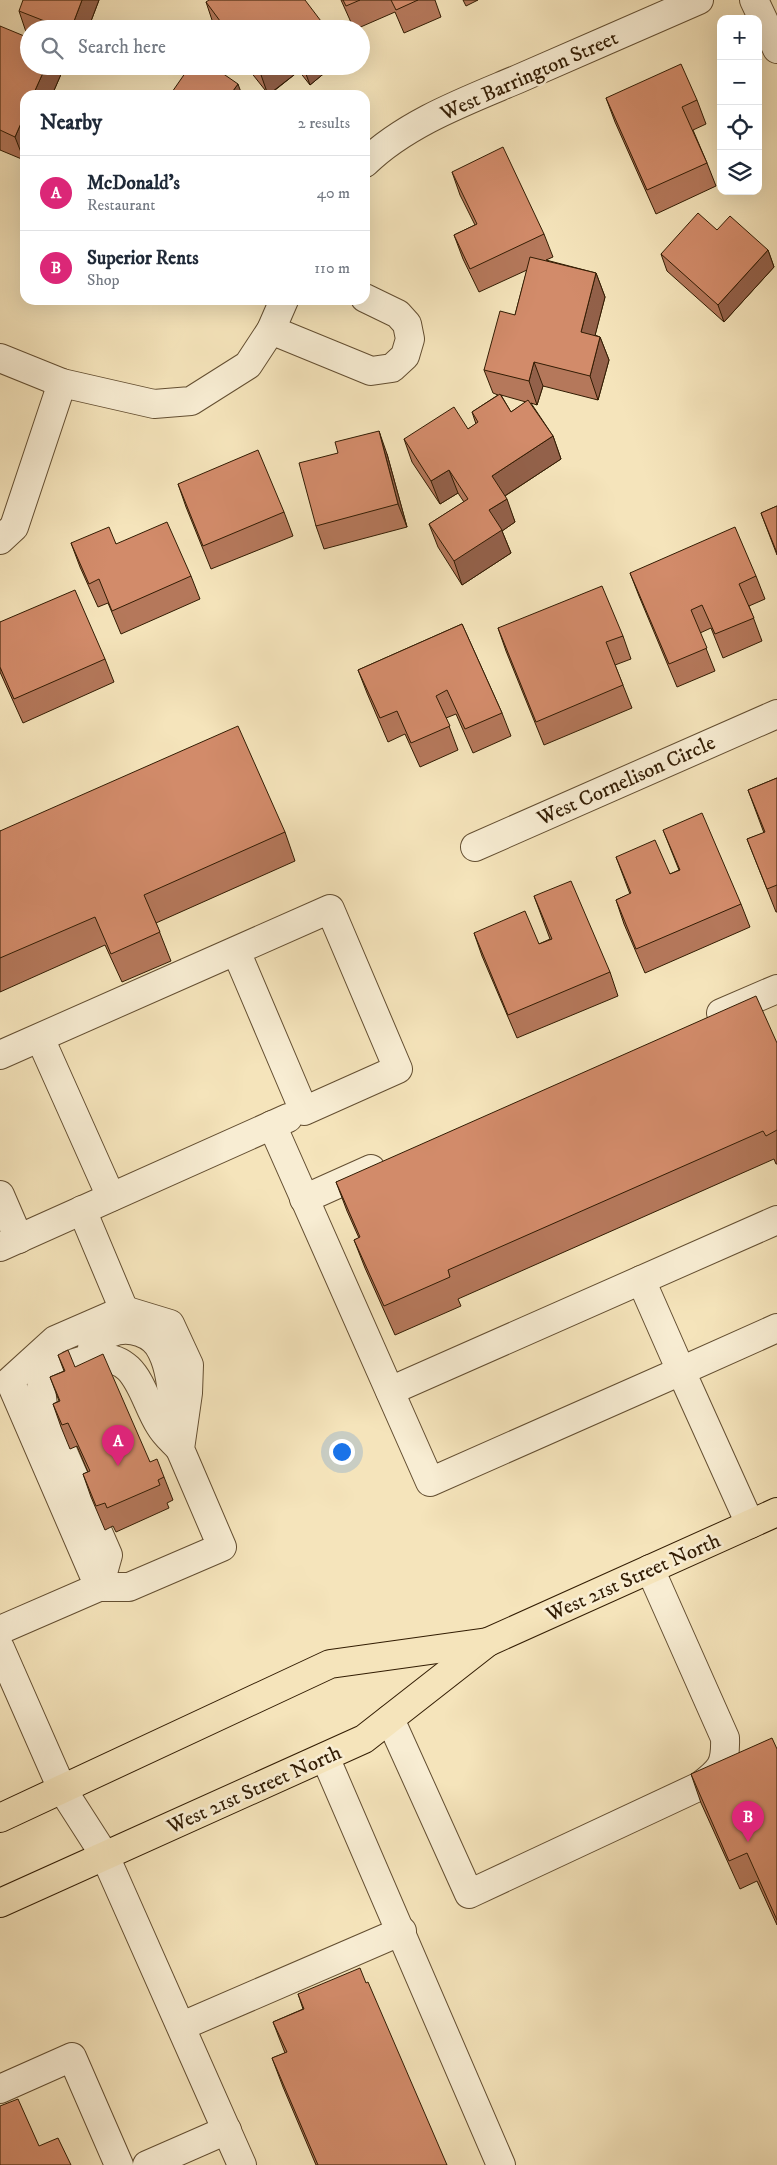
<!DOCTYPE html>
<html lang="en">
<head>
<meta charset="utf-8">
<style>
	:root { --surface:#fff; --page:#f2f2f3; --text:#1f2937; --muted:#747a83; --line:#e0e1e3; --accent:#db2777 }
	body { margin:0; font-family:"IM FELL DW Pica",serif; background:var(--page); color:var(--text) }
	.controls { position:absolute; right:15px; top:15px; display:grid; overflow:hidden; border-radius:10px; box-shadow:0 5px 20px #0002 }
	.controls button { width:45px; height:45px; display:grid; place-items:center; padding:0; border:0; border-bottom:1px solid var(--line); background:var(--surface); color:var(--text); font:25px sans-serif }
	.you { position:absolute; left:341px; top:1451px; width:18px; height:18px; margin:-12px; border:4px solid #fff; border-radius:50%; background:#1a73e8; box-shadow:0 0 0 8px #1a73e833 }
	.badge { display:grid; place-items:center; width:32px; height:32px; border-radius:50%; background:var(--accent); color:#fff; font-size:16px; font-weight:700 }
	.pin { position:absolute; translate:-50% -41px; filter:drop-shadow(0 1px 2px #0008) }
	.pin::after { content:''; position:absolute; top:26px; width:18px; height:15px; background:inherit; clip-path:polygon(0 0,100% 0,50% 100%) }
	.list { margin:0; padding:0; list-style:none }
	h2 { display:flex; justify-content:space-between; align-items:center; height:65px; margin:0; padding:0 20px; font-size:21px }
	h2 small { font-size:16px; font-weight:400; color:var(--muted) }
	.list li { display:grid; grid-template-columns:32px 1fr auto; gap:15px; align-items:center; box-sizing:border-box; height:75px; padding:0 20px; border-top:1px solid var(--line) }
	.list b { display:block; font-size:19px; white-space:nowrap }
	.list p { margin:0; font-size:16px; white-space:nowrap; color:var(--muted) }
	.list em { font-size:16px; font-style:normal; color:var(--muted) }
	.icon { flex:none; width:28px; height:28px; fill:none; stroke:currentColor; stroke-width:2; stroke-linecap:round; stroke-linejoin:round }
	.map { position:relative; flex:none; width:777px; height:2165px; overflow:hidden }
	.search { position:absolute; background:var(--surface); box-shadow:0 5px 20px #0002; left:20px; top:20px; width:350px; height:55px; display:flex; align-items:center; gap:12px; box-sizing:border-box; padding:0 18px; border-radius:28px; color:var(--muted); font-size:19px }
	.panel { position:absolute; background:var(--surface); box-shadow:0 5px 20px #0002; left:20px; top:90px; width:350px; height:215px; border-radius:15px }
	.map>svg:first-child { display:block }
</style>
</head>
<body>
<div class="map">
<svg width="777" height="2165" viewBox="0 0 777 2165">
	<rect width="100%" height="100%" fill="#f5e4bb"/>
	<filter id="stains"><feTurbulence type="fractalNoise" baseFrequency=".004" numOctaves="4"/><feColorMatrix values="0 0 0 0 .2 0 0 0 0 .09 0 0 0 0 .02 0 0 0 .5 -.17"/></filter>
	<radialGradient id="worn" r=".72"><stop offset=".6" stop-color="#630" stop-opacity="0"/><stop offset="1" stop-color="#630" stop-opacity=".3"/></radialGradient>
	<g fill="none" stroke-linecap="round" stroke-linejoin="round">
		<g stroke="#634e31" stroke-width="30">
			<g id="minor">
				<path d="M754,0L777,49"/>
				<path d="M365,163C406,123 466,101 518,79C578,53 639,26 699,0"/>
				<path d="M271,330L371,371L392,368L405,356L410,339L407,324L398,314L365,298"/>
				<path d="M0,358L62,383L154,404L191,401L248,365L271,330L284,300"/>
				<path d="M0,540L14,527L62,383"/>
				<path d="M475,847L777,714"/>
				<path d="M721,1013L777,989"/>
				<path d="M40,1038L111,1197"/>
				<path d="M0,1055L330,909L398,1069L304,1111L236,951"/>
				<path d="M272,1125L430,1482L681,1371L641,1280"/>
				<path d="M0,1195L19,1239"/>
				<path d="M304,1199L371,1169"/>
				<path d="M82,1210L124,1310"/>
				<path d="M0,1247L288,1118"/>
				<path d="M92,1348C97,1343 104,1335 110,1333C129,1325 154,1333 162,1352C172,1372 172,1399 175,1421"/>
				<path d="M390,1391L777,1220"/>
				<path d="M750,1524L681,1371L777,1328"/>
				<path d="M99,1587L108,1555L43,1406L41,1388C55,1372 68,1363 89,1359C139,1350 141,1397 160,1426C165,1435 174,1442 180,1449"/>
				<path d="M0,1630L99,1587H129L222,1547L180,1449L188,1393L189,1365L170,1324L124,1310L55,1340L10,1381L99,1587"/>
				<path d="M0,1648L62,1789L105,1856L242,2165"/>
				<path d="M390,1719L469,1894L700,1786C721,1770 726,1765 725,1738L650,1569"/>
				<path d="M325,1757L501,2165"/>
				<path d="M182,2026L402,1931"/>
				<path d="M0,2089L72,2057L119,2165"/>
				<path d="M147,2165L227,2130"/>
			</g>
		</g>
		<g stroke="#321c03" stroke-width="30">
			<g id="major">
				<path d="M0,1818L330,1664L488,1642"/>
				<path d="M0,1903L364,1739L488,1642L777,1512"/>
			</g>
		</g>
		<use href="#minor" stroke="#f8edd3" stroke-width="28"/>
		<use href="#major" stroke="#f5e4bb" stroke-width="28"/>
	</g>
	<g fill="#b5785b" stroke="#321c03" fill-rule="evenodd">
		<path d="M99,0L88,29H29V35H27L19,11Z"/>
		<path d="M341,0H435L441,17L404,33L395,12L356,29H354Z"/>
		<path d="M463,0H478L466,6Z"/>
		<path d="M206,2L327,29H216L214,26Z"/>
		<path d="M0,26L29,66H60L62,72L52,95H25V157L24,160L0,150Z"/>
		<path d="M246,66H333L310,85L299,71L269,95Z"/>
		<path d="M606,98L697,100L706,124L693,130L707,163L716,186L656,214L615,122Z"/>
		<path d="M452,172L544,234L553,257L546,260L596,273L605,297L595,335L600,337L609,360L598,400L543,386L537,405L531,403L553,436L561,459L505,496L515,522L502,531L511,553L462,585L438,547L429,524L464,502L458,493L440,504L412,462L404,439L468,429L476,424L472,412L498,395L493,393L484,370L515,315L527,270L479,292L463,259L454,235L475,225L460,195ZM501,395L526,402L511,412Z"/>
		<path d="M717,230L768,250L774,267L724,322L667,271L661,254Z"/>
		<path d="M338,453L387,454L407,527L324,549L316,526Z"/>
		<path d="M178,484L284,512L293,536L211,569L186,507Z"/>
		<path d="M777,506V555L761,513Z"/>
		<path d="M71,543L116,544L191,576L200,599L121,634L108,603L98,607L80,567Z"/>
		<path d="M630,573L756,576L765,599L749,606L762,641L723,658L711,628L700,633L715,671L677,687L639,596Z"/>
		<path d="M0,622L105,659L114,682L23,723L0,672Z"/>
		<path d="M462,624L502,713L511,736L473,753L456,714L446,718L458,750L420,767L405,734L388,742L367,693L358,670Z"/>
		<path d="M498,628L623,636L631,659L615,665L632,708L544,745L506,651Z"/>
		<path d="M777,778V912H776L747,839L764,833L748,790Z"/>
		<path d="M663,830L741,904L750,927L645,973L624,924L616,900L630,894L616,857L670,874L679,870Z"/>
		<path d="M0,831L285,832L295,861L156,923L171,961L122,982L105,945L0,992Z"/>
		<path d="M534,896L610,972L618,996L517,1038L482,956L474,933L539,944L550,939Z"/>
		<path d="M777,1043V1164H776L774,1159L458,1299L461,1306L395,1335L365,1268L354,1240L359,1238L347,1211L336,1182Z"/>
		<path d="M58,1355L75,1367L150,1462L164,1477L173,1500L167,1503L169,1508L116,1532L113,1526L105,1530L91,1497L83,1474L88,1472L77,1446L70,1449L61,1427L53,1404L59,1401L50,1377L64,1371Z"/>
		<path d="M777,1749V1925L757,1881L740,1889L701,1803L691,1774Z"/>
		<path d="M298,1994L447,2165H316L283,2087L272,2058L285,2053L273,2022L303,2009Z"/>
	</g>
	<g fill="#93614a" stroke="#321c03">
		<path d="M82,0H99L88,29H71Z"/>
		<path d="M46,66H60L62,72L52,95H33Z"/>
		<path d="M267,66H297L299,71L268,95L260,72Z"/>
		<path d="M303,66H333L310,85Z"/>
		<path d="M238,84L242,95H230Z"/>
		<path d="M25,114V157L24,160L15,137Z"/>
		<path d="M768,250L774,267L724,322L718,305Z"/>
		<path d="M596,273L605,297L590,355L581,332Z"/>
		<path d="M600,337L609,360L598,400L590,376Z"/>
		<path d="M534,362L543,386L537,405L529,381Z"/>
		<path d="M379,431L387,454L407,527L398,504Z"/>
		<path d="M553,436L561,459L500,499L492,476Z"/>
		<path d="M449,470L458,493L440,504L431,481Z"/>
		<path d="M507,499L515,522L502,531L511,553L462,585L454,561L489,510Z"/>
	</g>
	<g fill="#d28b6a" stroke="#321c03">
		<path d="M23,0H82L71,29H65L19,11Z"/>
		<path d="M209,0H305L327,29H226L206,2Z"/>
		<path d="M343,0H360L346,6Z"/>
		<path d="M391,0H418L396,10Z"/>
		<path d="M0,26L29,38V66H46L33,95H25V114L15,137L0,130Z"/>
		<path d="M681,64L697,100L682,107L707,163L647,190L606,98Z"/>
		<path d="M190,66H212L238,84L230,95H170Z"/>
		<path d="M255,66H267L260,72Z"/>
		<path d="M503,147L544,234L470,269L454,235L477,224L452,172Z"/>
		<path d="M698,213L717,230L730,216L768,250L718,305L661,254Z"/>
		<path d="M530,257L596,273L581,332L600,337L590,376L534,362L529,381L484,370L500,311L515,315Z"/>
		<path d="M500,394L511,412L528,400L553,436L492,476L507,499L489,510L502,530L454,561L429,524L468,499L449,470L431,481L404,439L454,407L468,429L478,422L472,412Z"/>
		<path d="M379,431L398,504L316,526L299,463L338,453L335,442Z"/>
		<path d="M258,450L284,512L203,546L178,484Z"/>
		<path d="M777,506V553L761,513Z"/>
		<path d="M167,522L191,576L112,611L99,579L89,584L71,543L109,527L116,544Z"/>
		<path d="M735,527L756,576L739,584L754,618L715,634L702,605L691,610L707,648L669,664L630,573Z"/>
		<path d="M602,586L623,636L606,642L623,685L536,722L498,628Z"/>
		<path d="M75,590L105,659L14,699L0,667V622Z"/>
		<path d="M462,624L502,713L465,729L447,690L436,696L450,726L411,743L397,711L380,718L358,670Z"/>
		<path d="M238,726L285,832L144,895L160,932L111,954L95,917L0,958V831Z"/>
		<path d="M777,778V885L767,889L747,839L765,832L748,790Z"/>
		<path d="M702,813L741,904L636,949L616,900L631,893L616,857L655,840L670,874L680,870L663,830Z"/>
		<path d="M571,881L610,972L508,1015L474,933L525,911L539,944L552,939L534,896Z"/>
		<path d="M756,996L777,1043V1130L766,1136L763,1131L448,1270L450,1277L384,1306L354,1240L360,1237L336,1182Z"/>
		<path d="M68,1350L75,1367L103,1354L150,1462L157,1459L164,1477L158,1480L160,1485L107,1508L105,1503L96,1506L83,1474L90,1471L68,1423L62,1425L53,1404L60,1401L50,1377L65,1371L58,1355Z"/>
		<path d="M772,1738L777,1749V1920L747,1853L729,1861L691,1774Z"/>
		<path d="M360,1968L366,1983L368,1982L447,2165H318L272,2058L287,2052L273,2022L304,2009L298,1994Z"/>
		<path d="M18,2099L39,2146L58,2138L71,2165H0V2106Z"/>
	</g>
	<g text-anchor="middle" stroke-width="5" stroke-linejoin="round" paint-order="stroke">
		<g font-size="21" fill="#321c03" stroke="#f8edd3">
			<text transform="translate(529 75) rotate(-24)" y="7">West Barrington Street</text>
			<text transform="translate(626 780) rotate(-24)" y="7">West Cornelison Circle</text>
			<text transform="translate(633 1577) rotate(-24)" y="7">West 21st Street North</text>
			<text transform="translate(254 1789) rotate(-24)" y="7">West 21st Street North</text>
		</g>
	</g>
	<rect width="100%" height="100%" filter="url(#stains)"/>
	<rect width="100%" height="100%" fill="url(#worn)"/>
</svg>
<div class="controls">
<button>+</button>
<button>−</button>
<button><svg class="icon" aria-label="locate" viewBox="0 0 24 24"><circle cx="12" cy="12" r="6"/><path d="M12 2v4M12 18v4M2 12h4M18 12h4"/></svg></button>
<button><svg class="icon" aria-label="layers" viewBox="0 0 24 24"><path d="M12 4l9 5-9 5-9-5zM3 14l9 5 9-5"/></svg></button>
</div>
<div class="you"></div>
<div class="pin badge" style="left:118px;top:1466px">A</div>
<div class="pin badge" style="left:748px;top:1842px">B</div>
<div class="search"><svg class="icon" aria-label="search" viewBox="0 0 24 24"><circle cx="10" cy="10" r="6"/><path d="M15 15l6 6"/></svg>Search here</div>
<section class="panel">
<h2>Nearby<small>2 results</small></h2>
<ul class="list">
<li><span class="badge">A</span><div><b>McDonald's</b><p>Restaurant</p></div><em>40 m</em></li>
<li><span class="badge">B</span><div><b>Superior Rents</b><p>Shop</p></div><em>110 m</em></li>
</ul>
</section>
</div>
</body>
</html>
